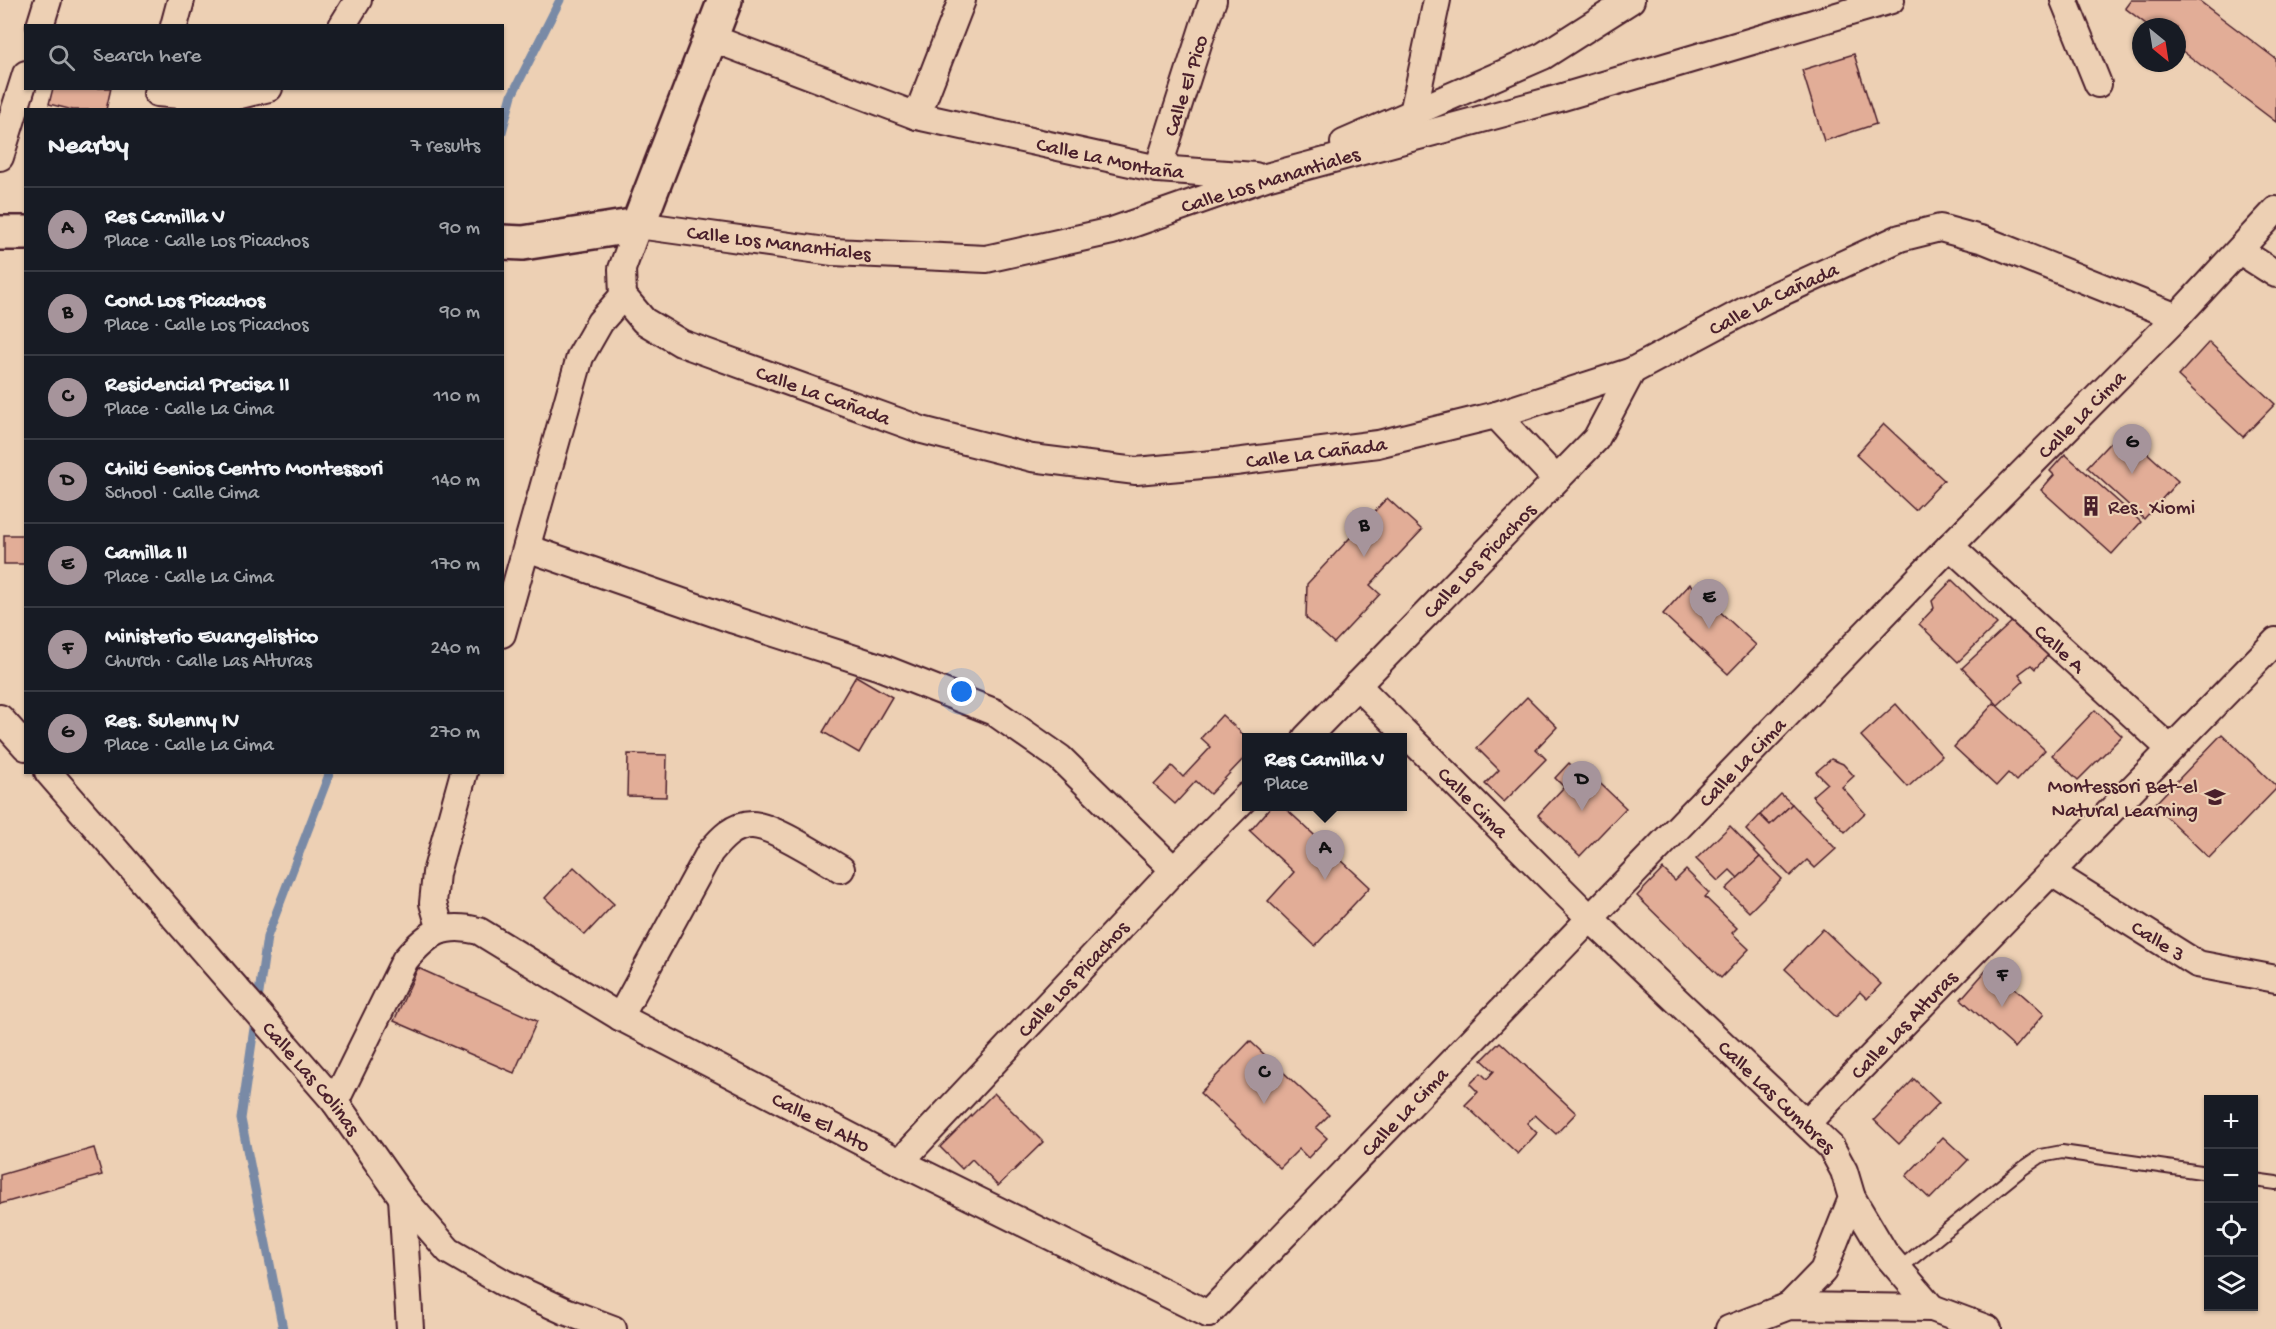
<!DOCTYPE html>
<html lang="en">
<head>
<meta charset="utf-8">
<style>
	:root { --surface:#171b24; --page:#20242c; --text:#f1f3f6; --muted:#9ea1a6; --line:#363941; --accent:#a6949b }
	body { margin:0; font-family:"Gochi Hand",sans-serif; background:var(--page); color:var(--text) }
	.controls { position:absolute; right:18px; bottom:18px; display:grid; overflow:hidden; border-radius:0px; box-shadow:0 2px 4px #0004 }
	.controls button { width:54px; height:54px; display:grid; place-items:center; padding:0; border:0; border-bottom:2px solid var(--line); background:var(--surface); color:var(--text); font:30px sans-serif }
	.compass { position:absolute; left:2132px; top:18px; width:54px; height:54px; border-radius:50%; background:var(--surface); box-shadow:0 2px 4px #0004; rotate:150deg }
	.you { position:absolute; left:962px; top:692px; width:21px; height:21px; margin:-15px; border:4px solid #fff; border-radius:50%; background:#1a73e8; box-shadow:0 0 0 9px #1a73e833 }
	.badge { display:grid; place-items:center; width:39px; height:39px; border-radius:50%; background:var(--accent); color:#111; font-size:20px; font-weight:700 }
	.pin { position:absolute; translate:-50% -50px; filter:drop-shadow(0 2px 3px #0008) }
	.pin::after { content:''; position:absolute; top:32px; width:21px; height:18px; background:inherit; clip-path:polygon(0 0,100% 0,50% 100%) }
	.popup { position:absolute; left:1242px; top:733px; width:165px; height:78px; box-sizing:border-box; display:grid; place-content:center; border-radius:0px; background:var(--surface); filter:drop-shadow(0 2px 4px #0005); font-size:20px; white-space:nowrap; color:var(--muted) }
	.popup b { font-size:22px; color:var(--text) }
	.popup::after { content:''; position:absolute; left:50%; top:100%; margin-left:-12px; border:12px solid transparent; border-top-color:var(--surface) }
	.list { margin:0; padding:0; list-style:none }
	h2 { display:flex; justify-content:space-between; align-items:center; height:78px; margin:0; padding:0 24px; font-size:26px }
	h2 small { font-size:20px; font-weight:400; color:var(--muted) }
	.list li { display:grid; grid-template-columns:39px 1fr auto; gap:18px; align-items:center; box-sizing:border-box; height:84px; padding:0 24px; border-top:2px solid var(--line) }
	.list b { display:block; font-size:22px; white-space:nowrap }
	.list p { margin:0; font-size:20px; white-space:nowrap; color:var(--muted) }
	.list em { font-size:20px; font-style:normal; color:var(--muted) }
	.icon { flex:none; width:33px; height:33px; fill:none; stroke:currentColor; stroke-width:2; stroke-linecap:round; stroke-linejoin:round }
	.map { position:relative; flex:none; width:2276px; height:1329px; overflow:hidden }
	.search { position:absolute; background:var(--surface); box-shadow:0 2px 4px #0004; left:24px; top:24px; width:480px; height:66px; display:flex; align-items:center; gap:15px; box-sizing:border-box; padding:0 21px; border-radius:0px; color:var(--muted); font-size:22px }
	.panel { position:absolute; background:var(--surface); box-shadow:0 2px 4px #0004; left:24px; top:108px; width:480px; height:666px; border-radius:0px }
	.map>svg:first-child { display:block }
</style>
</head>
<body>
<div class="map">
<svg width="2276" height="1329" viewBox="0 0 2276 1329">
	<rect width="100%" height="100%" fill="#edd0b4"/>
	<filter id="ink" filterUnits="userSpaceOnUse"><feTurbulence type="fractalNoise" baseFrequency=".0167" numOctaves="2"/><feDisplacementMap in="SourceGraphic" scale="12" xChannelSelector="R" yChannelSelector="G"/><feConvolveMatrix kernelMatrix="1 2 1 2 8 2 1 2 1" color-interpolation-filters="sRGB"/></filter>
	<g filter="url(#ink)">
		<g fill="none" stroke-linecap="round" stroke-linejoin="round">
			<g stroke="#798aa6" stroke-width="9">
				<path d="M502,132L512,95L560,0"/>
				<path d="M283,1329L241,1119L267,937L330,772"/>
			</g>
		</g>
		<g fill="#e2ad97" stroke="#4a1f2b" stroke-width="1.5">
			<path d="M2131,0H2198L2276,59V122L2177,47V27H2150L2125,8Z"/>
			<path d="M1854,54L1876,124L1824,141L1802,70Z"/>
			<path d="M53,88H111L106,110H73L49,104Z"/>
			<path d="M2209,342L2275,404L2243,437L2178,376Z"/>
			<path d="M1884,424L1944,480L1915,510L1856,455Z"/>
			<path d="M2122,430L2178,481L2144,519L2087,467Z"/>
			<path d="M2065,454L2141,522L2112,554L2041,490L2054,475L2050,471Z"/>
			<path d="M1387,498L1422,530L1370,585L1380,594L1334,643L1306,618L1307,584Z"/>
			<rect x="4" y="535" width="22" height="29"/>
			<path d="M1952,580L1997,624L1958,662L1919,624L1934,608L1932,601Z"/>
			<path d="M1690,584L1756,645L1728,674L1663,614Z"/>
			<path d="M2017,617L2051,652L2035,669L2031,665L2019,674L2024,681L1998,705L1962,668Z"/>
			<path d="M856,676L892,697L859,753L823,732Z"/>
			<path d="M1527,697L1557,727L1536,749L1546,759L1504,802L1485,784L1499,770L1477,748Z"/>
			<path d="M1994,703L2045,750L2016,781L2008,773L1996,786L1954,747Z"/>
			<path d="M1896,704L1942,756L1908,787L1861,736Z"/>
			<path d="M2095,710L2122,736L2078,780L2052,755Z"/>
			<path d="M1222,715L1247,738V755L1210,794L1196,781L1175,804L1154,785L1172,766L1183,777L1211,747L1201,738Z"/>
			<path d="M2222,734L2276,786V789L2209,858L2154,805Z"/>
			<path d="M628,754L667,755L666,797L627,796Z"/>
			<path d="M1831,759L1843,764L1854,776L1842,787L1865,813L1845,832L1812,796L1827,783L1816,772Z"/>
			<path d="M1569,763L1580,774L1585,769L1626,808L1580,856L1538,815L1564,787L1555,778Z"/>
			<path d="M1781,794L1792,804L1770,825L1760,815Z"/>
			<path d="M1792,804L1836,849L1815,868L1807,860L1790,876L1746,830L1760,815L1770,825Z"/>
			<path d="M1272,806H1283L1370,887L1315,946L1268,901L1294,872L1250,831Z"/>
			<path d="M1730,826L1760,857L1738,878L1730,870L1718,881L1696,859Z"/>
			<path d="M1760,857L1782,879L1749,912L1726,889Z"/>
			<path d="M574,867L614,904L585,935L545,898Z"/>
			<path d="M1663,869L1675,881L1686,870L1709,893L1705,897L1737,928L1732,933L1749,949L1721,978L1637,896Z"/>
			<path d="M1823,929L1881,984L1867,999L1860,992L1836,1017L1785,969Z"/>
			<path d="M1990,966L2044,1014L2015,1048L1961,999Z"/>
			<path d="M418,968L537,1021L514,1073L394,1021Z"/>
			<path d="M1250,1041L1329,1115L1316,1128L1327,1138L1308,1158L1299,1149L1280,1168L1200,1093Z"/>
			<path d="M1500,1042L1576,1113L1556,1134L1535,1115L1527,1123L1537,1133L1518,1154L1465,1105L1478,1092L1470,1084L1481,1073L1487,1079L1494,1071L1482,1060Z"/>
			<path d="M1914,1079L1939,1103L1899,1144L1874,1120Z"/>
			<path d="M994,1093L1043,1142L998,1186L972,1159L962,1169L940,1147Z"/>
			<path d="M1943,1137L1968,1160L1930,1199L1906,1176Z"/>
			<path d="M94,1148L102,1175L0,1204V1175Z"/>
		</g>
		<g fill="none" stroke-linecap="round" stroke-linejoin="round">
			<g stroke="#4a1f2b" stroke-width="16">
				<g id="lane">
					<path d="M2254,1180L2276,1183"/>
					<path d="M1899,1269L2022,1169L2041,1156L2062,1152L2208,1173"/>
				</g>
			</g>
			<g stroke="#4a1f2b" stroke-width="30">
				<g id="street">
					<path id="s1" d="M1891,0L1556,99L1266,177L1112,231L986,259L833,252L638,225L622,269L623,296L644,321L681,343L922,430L1032,458L1136,471L1235,462L1378,444L1496,415L1632,371L1765,300L1900,238L1940,228L1984,240L2177,317"/>
					<path d="M2064,0L2098,84"/>
					<path d="M40,26L48,0"/>
					<path d="M174,26L181,0"/>
					<path d="M342,26L358,0"/>
					<path id="s2" d="M711,38L917,116L1158,169L1255,176"/>
					<path d="M157,93L224,99L269,88"/>
					<path d="M1413,113L1437,0"/>
					<path d="M917,116L962,0"/>
					<path d="M1344,143L1543,56L1631,0"/>
					<path d="M0,157L26,74"/>
					<path id="s3" d="M1158,169L1204,25L1213,0"/>
					<path d="M2240,251L2276,274"/>
					<path d="M1496,415L1556,479"/>
					<path id="s4" d="M1950,546L2170,749"/>
					<path d="M527,548L734,620L880,667L994,712L1060,758L1174,870"/>
					<path d="M502,634L580,357L600,322L623,296"/>
					<path id="s5" d="M1357,685L1591,919L1831,1147L1844,1171L1852,1198L1823,1271L1789,1306"/>
					<path d="M0,718L26,747"/>
					<path id="s6" d="M1306,738L1596,439L1632,371"/>
					<path id="s7" d="M48,772L335,1102L402,1197L449,1251L504,1283L565,1311L613,1329"/>
					<path id="s8" d="M2052,873L2197,964L2276,979"/>
					<path d="M441,930L433,903L436,873L464,772"/>
					<path d="M620,1017L710,852C721,839 733,825 752,825C772,825 822,858 841,869"/>
					<path id="s9" d="M335,1102L405,960C428,933 443,922 479,931L620,1017L900,1162L1208,1314"/>
					<path id="s10" d="M1807,1123L2276,641"/>
					<path id="s11" d="M900,1162L1174,870L1247,796"/>
					<path d="M402,1197L410,1329"/>
					<path d="M1852,1198L1884,1252L1932,1308"/>
					<path id="s12" d="M1208,1314L1950,546L2177,317L2276,210"/>
					<path d="M1729,1329L1789,1306L1932,1308L1988,1329"/>
				</g>
			</g>
			<g stroke="#4a1f2b" stroke-width="38">
				<g id="secondary">
					<path d="M0,233H26"/>
					<path d="M502,242L523,243L638,225L725,0"/>
				</g>
			</g>
			<use href="#lane" stroke="#edd0b4" stroke-width="12"/>
			<use href="#street" stroke="#edd0b4" stroke-width="26"/>
			<use href="#secondary" stroke="#edd0b4" stroke-width="33"/>
		</g>
	</g>
	<defs>
		<g id="building-bare" transform="scale(1.62)"><path d="M-4-6H4V6H1V3H-1V6H-4ZM-2.5-4.3h1.7v1.8h-1.7ZM.8-4.3h1.7v1.8H.8ZM-2.5-1h1.7V.8h-1.7ZM.8-1h1.7V.8H.8Z" fill="#4a1f2b" stroke="#edd0b4" stroke-width="2.5" paint-order="stroke"/></g>
		<g id="school-bare" transform="scale(1.62)"><path d="M0-5L7-2L0 1L-7-2ZM-4 1L0 2.5L4 1V4Q0 6-4 4Z" fill="#4a1f2b" stroke="#edd0b4" stroke-width="2.5" paint-order="stroke"/></g>
	</defs>
	<g fill-rule="evenodd">
		<use href="#building-bare" x="2091" y="506"/>
		<use href="#school-bare" x="2215" y="797"/>
	</g>
	<g text-anchor="middle" stroke-width="4.5" stroke-linejoin="round" paint-order="stroke">
		<g font-size="21" fill="#4a1f2b" stroke="#edd0b4">
			<text dy="7" stroke="none"><textPath href="#s3" startOffset="88">Calle El Pico</textPath></text>
			<text dy="7" stroke="none"><textPath href="#s2" startOffset="418">Calle La Montaña</textPath></text>
			<text transform="translate(1270 179) rotate(-17)" y="7">Calle Los Manantiales</text>
			<text transform="translate(779 242) rotate(7)" y="7">Calle Los Manantiales</text>
			<text dy="7" stroke="none"><textPath href="#s1" startOffset="2583">Calle La Cañada</textPath></text>
			<text dy="7" stroke="none"><textPath href="#s1" startOffset="1593">Calle La Cañada</textPath></text>
			<text dy="7" stroke="none"><textPath href="#s12" startOffset="1254">Calle La Cima</textPath></text>
			<text dy="7" stroke="none"><textPath href="#s1" startOffset="2097">Calle La Cañada</textPath></text>
			<text dy="7" stroke="none"><textPath href="#s6" startOffset="248">Calle Los Picachos</textPath></text>
			<text dy="7" stroke="none"><textPath href="#s4" startOffset="150">Calle A</textPath></text>
			<text dy="7" stroke="none"><textPath href="#s12" startOffset="768">Calle La Cima</textPath></text>
			<text dy="7" stroke="none"><textPath href="#s5" startOffset="165">Calle Cima</textPath></text>
			<text dy="7" stroke="none"><textPath href="#s8" startOffset="126">Calle 3</textPath></text>
			<text dy="7" stroke="none"><textPath href="#s11" startOffset="252">Calle Los Picachos</textPath></text>
			<text dy="7" stroke="none"><textPath href="#s10" startOffset="138">Calle Las Alturas</textPath></text>
			<text dy="7" stroke="none"><textPath href="#s7" startOffset="404">Calle Las Colinas</textPath></text>
			<text dy="7" stroke="none"><textPath href="#s5" startOffset="588">Calle Las Cumbres</textPath></text>
			<text dy="7" stroke="none"><textPath href="#s12" startOffset="282">Calle La Cima</textPath></text>
			<text dy="7" stroke="none"><textPath href="#s9" startOffset="636">Calle El Alto</textPath></text>
		</g>
		<g font-size="21" fill="#4a1f2b" stroke="#edd0b4" text-anchor="start">
			<text x="2108" y="513">Res. Xiomi</text>
			<text x="2198" y="792" text-anchor="end">Montessori Bet-el<tspan x="2198" dy="24">Natural Learning</tspan></text>
		</g>
	</g>
</svg>
<div class="controls">
<button>+</button>
<button>−</button>
<button><svg class="icon" aria-label="locate" viewBox="0 0 24 24"><circle cx="12" cy="12" r="6"/><path d="M12 2v4M12 18v4M2 12h4M18 12h4"/></svg></button>
<button><svg class="icon" aria-label="layers" viewBox="0 0 24 24"><path d="M12 4l9 5-9 5-9-5zM3 14l9 5 9-5"/></svg></button>
</div>
<svg class="compass" viewBox="-18 -18 36 36"><path d="M0-13l5 13h-10z" fill="#e53935"/><path d="M0 13l5-13h-10z" fill="#9ea1a6"/></svg>
<div class="you"></div>
<div class="pin badge" style="left:1325px;top:880px">A</div>
<div class="popup"><b>Res Camilla V</b>Place</div>
<div class="pin badge" style="left:1364px;top:557px">B</div>
<div class="pin badge" style="left:1264px;top:1104px">C</div>
<div class="pin badge" style="left:1582px;top:811px">D</div>
<div class="pin badge" style="left:1709px;top:629px">E</div>
<div class="pin badge" style="left:2002px;top:1007px">F</div>
<div class="pin badge" style="left:2132px;top:474px">G</div>
<div class="search"><svg class="icon" aria-label="search" viewBox="0 0 24 24"><circle cx="10" cy="10" r="6"/><path d="M15 15l6 6"/></svg>Search here</div>
<section class="panel">
<h2>Nearby<small>7 results</small></h2>
<ul class="list">
<li><span class="badge">A</span><div><b>Res Camilla V</b><p>Place · Calle Los Picachos</p></div><em>90 m</em></li>
<li><span class="badge">B</span><div><b>Cond Los Picachos</b><p>Place · Calle Los Picachos</p></div><em>90 m</em></li>
<li><span class="badge">C</span><div><b>Residencial Precisa II</b><p>Place · Calle La Cima</p></div><em>110 m</em></li>
<li><span class="badge">D</span><div><b>Chiki Genios Centro Montessori</b><p>School · Calle Cima</p></div><em>140 m</em></li>
<li><span class="badge">E</span><div><b>Camilla II</b><p>Place · Calle La Cima</p></div><em>170 m</em></li>
<li><span class="badge">F</span><div><b>Ministerio Evangelistico</b><p>Church · Calle Las Alturas</p></div><em>240 m</em></li>
<li><span class="badge">G</span><div><b>Res. Sulenny IV</b><p>Place · Calle La Cima</p></div><em>270 m</em></li>
</ul>
</section>
</div>
</body>
</html>
